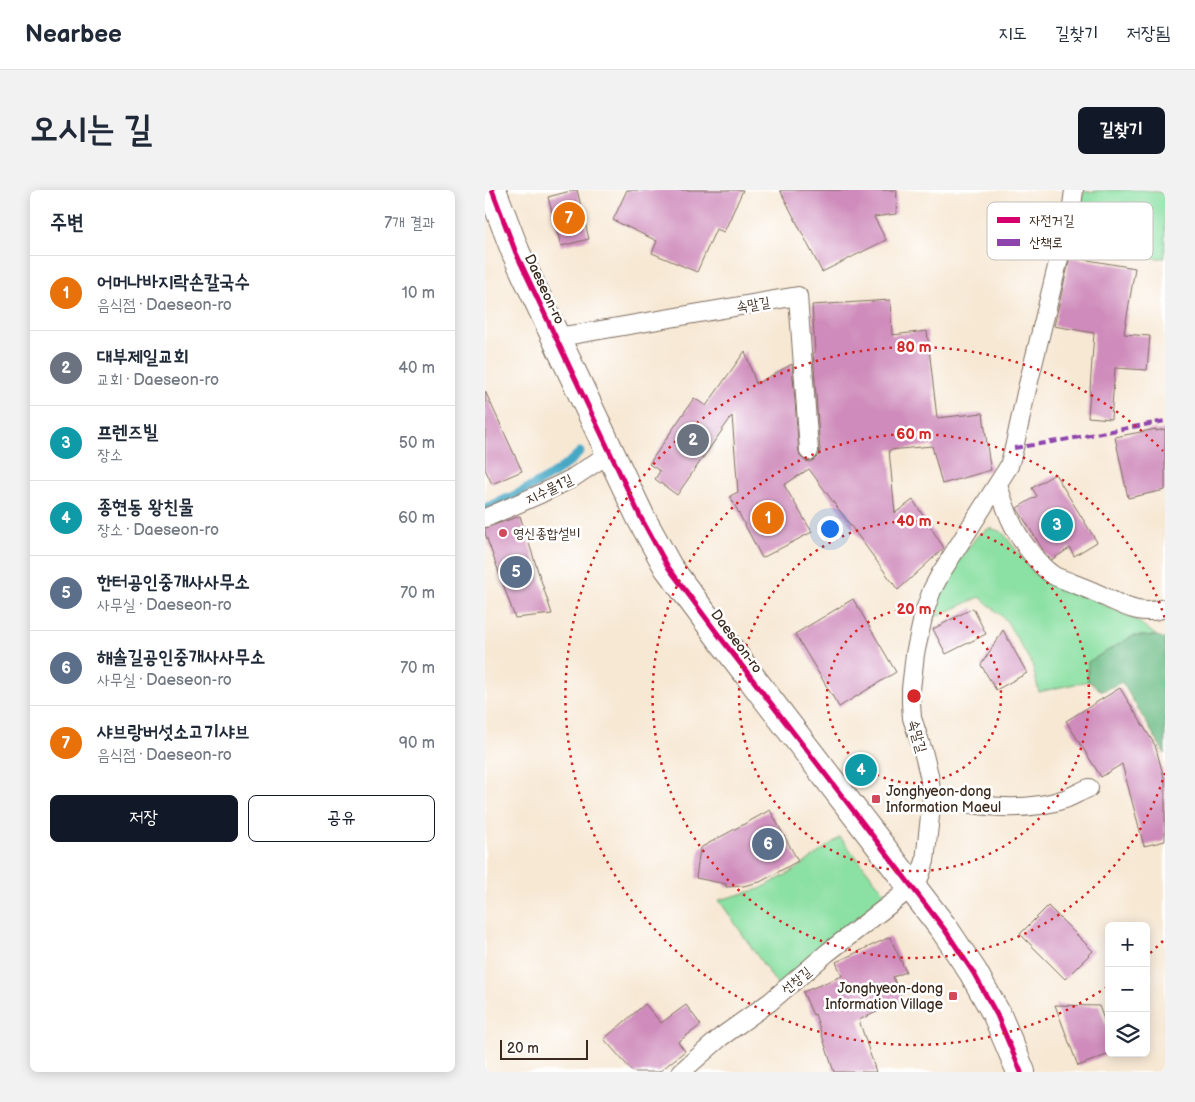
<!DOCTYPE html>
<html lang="ko">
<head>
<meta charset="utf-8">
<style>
	:root { --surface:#fff; --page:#f2f2f3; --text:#1f2937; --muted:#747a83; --line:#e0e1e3; --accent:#111827 }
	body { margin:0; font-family:"Balsamiq Sans","Poor Story",sans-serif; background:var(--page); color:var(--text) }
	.controls { position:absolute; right:15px; bottom:15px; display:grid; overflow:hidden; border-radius:8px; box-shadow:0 2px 12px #0003 }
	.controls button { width:45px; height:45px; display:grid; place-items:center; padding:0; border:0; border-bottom:1px solid var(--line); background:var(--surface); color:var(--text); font:25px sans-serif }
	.scale { position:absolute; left:15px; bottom:12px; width:88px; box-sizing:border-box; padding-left:5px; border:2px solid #3b2a1e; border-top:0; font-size:14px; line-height:18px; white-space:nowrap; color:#3b2a1e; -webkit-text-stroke:4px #fff; paint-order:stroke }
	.you { position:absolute; left:344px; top:338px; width:18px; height:18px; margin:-12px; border:4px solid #fff; border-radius:50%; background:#1a73e8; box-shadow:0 0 0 8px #1a73e833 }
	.badge { display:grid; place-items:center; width:32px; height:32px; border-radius:50%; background:var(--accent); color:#fff; font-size:16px; font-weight:700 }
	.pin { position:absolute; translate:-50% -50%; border:2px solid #fff; box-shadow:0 1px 5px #0006 }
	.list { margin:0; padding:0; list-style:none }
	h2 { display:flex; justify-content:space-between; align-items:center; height:65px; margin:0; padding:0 20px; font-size:21px }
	h2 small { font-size:16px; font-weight:400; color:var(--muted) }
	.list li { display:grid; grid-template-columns:32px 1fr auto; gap:15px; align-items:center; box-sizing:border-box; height:75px; padding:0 20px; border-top:1px solid var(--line) }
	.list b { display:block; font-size:19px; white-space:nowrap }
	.list p { margin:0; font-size:16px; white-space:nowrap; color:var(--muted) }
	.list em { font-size:16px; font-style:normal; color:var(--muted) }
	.actions { display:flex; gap:10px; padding:15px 20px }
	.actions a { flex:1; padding:11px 0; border:1px solid var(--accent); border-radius:8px; text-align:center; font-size:18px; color:var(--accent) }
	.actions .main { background:var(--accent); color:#fff }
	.icon { flex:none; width:28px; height:28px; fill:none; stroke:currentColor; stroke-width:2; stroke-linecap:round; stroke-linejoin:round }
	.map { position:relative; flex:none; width:680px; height:882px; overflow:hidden; border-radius:8px }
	header { display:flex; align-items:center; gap:30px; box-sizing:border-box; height:70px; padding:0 25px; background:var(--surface); border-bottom:1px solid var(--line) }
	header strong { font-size:24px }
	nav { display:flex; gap:28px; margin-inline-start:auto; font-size:18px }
	.intro { display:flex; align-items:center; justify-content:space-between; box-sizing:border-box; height:120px; padding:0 30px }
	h1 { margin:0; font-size:35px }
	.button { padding:12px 22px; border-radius:8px; background:var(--accent); color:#fff; font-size:18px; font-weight:700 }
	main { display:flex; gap:30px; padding:0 30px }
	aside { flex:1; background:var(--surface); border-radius:8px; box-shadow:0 2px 12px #0003 }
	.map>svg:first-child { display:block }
</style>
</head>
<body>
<header>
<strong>Nearbee</strong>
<nav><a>지도</a><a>길찾기</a><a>저장됨</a></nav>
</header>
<div class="intro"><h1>오시는 길</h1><a class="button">길찾기</a></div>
<main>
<aside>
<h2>주변<small>7개 결과</small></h2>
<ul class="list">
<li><span class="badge" style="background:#e8710a">1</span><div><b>어머나바지락손칼국수</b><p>음식점 · Daeseon-ro</p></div><em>10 m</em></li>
<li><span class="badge" style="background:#6b7280">2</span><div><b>대부제일교회</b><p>교회 · Daeseon-ro</p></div><em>40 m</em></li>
<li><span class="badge" style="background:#0f9aa8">3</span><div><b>프렌즈빌</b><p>장소</p></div><em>50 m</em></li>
<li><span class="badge" style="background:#0f9aa8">4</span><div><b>종현동 왕친물</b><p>장소 · Daeseon-ro</p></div><em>60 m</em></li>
<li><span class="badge" style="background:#5c6f8a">5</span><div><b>한터공인중개사사무소</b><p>사무실 · Daeseon-ro</p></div><em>70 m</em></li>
<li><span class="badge" style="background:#5c6f8a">6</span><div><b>해솔길공인중개사사무소</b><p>사무실 · Daeseon-ro</p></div><em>70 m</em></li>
<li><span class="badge" style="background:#e8710a">7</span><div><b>샤브랑버섯소고기샤브</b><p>음식점 · Daeseon-ro</p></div><em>90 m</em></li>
</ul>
<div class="actions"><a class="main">저장</a><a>공유</a></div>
</aside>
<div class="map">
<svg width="680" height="882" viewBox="0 0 680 882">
	<rect width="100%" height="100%" fill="#fff"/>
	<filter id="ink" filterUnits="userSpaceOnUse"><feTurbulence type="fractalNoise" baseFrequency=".02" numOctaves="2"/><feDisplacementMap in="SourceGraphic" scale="10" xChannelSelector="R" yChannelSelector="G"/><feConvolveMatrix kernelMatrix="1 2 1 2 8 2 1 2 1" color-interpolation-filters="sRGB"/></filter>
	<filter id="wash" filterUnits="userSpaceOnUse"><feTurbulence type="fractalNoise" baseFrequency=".0096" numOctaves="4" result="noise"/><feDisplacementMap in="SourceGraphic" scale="20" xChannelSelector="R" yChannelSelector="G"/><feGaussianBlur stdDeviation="1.12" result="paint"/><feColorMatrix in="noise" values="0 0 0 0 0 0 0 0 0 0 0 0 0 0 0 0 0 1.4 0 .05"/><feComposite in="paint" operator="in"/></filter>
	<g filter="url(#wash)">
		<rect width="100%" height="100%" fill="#f7e8d4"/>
		<g fill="#8be0a3" stroke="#638560">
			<path d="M623,0H660L680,3V68H661L585,58L599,2Z"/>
			<path d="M505,338L517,342L550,384L574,397L614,412L651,430L672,446H648L603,472V491L554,502L547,474L521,430L495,407L450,427L454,405L466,381L493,345Z"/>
			<path d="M355,647L401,704L327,766L293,796L234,710L275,699L310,680Z"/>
		</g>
		<path fill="#70be89" stroke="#567454" d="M648,446H672L680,449V564L637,492L617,501L603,491V472Z"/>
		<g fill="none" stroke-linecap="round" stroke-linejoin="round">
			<path stroke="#47a8c6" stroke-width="9" d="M0,318C32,305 71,287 95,262"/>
		</g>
		<g id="blocks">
			<g fill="#cf8bbb">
				<path d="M89,0H92L104,49L76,56L63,7Z"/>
				<path d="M142,0H258L239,42L231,39L212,82L167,63L172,51L128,30Z"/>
				<path d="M295,0H412L411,24L389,27L401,50L337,82Z"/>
				<path d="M585,67L650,78L639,144L665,146L662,180L630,178L626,229L603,227L609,143L569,136Z"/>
				<path d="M405,110L407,145L442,141L452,228L498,223L504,270L506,280L457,294L447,256L404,260L410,323L428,310L459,358L413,400L324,279L299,295L327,342L277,368L245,306L253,302L247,226L192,305L170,289L175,281L164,274L209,208L221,216L260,161L271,194L307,174L314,262L316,267L320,271L325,272L330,269L334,265L335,260L328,163L330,162L327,115Z"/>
				<path d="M0,201L37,281L7,294L0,279Z"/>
				<path d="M671,239V241L680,239V300L643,308L630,247Z"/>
				<path d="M570,284L612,352L589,366L585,358L566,370L561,365L532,318L552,306L547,298Z"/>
				<path d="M35,326L67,424L30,428L0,343V338Z"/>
				<path d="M368,409L411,482L354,517L310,444Z"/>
				<path d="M488,418L501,444L461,464L448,439Z"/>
				<path d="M518,440L542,483L511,500L496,475Z"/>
				<path d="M635,498L670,555L680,591V651L659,656L637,574L616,587L581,531Z"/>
				<path d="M285,620L313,671L275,692L258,696L241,697V694L211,688L215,658Z"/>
				<path d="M563,716L608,761L580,789L535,744Z"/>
				<path d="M405,747L421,782L408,787L418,810L374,830L391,882H349L330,824L328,825L318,802L357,786L351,772Z"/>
				<path d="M160,814L176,833L201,815L216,835L193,852L200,861L174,882H148L119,849Z"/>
				<path d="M570,815L614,816L624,843V864L593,876Z"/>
			</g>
		</g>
	</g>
	<g filter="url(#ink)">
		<use href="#blocks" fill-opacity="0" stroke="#7d6c5e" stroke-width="1"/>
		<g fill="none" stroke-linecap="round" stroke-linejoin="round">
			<g stroke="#7d6c5e" stroke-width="20">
				<g id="service">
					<path d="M71,147L92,144L313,106L324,261"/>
					<path d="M513,295C522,324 530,345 551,369C556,375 562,381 568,385C572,388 578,389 582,391C595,396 609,401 622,408C641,417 658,426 680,418"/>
					<path d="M0,328L55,304L86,289L125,263"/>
					<path d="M447,608C491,615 536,624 580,609C588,606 596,601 604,598"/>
					<path d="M196,882L236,847L285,812L342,763L426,698L435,686L440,671L447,608L444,585L438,561L427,528L426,513V499L430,464L439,423L447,400L456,383L524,276L529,258L541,203L566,101L587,16L589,0"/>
				</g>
			</g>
			<g stroke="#7d6c5e" stroke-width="30">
				<path id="tertiary" d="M7,0L31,63L79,165L156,328L183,377L238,451L460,740L488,782L512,825L536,882"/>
			</g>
			<use href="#service" stroke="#fff" stroke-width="18"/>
			<use href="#tertiary" stroke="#fff" stroke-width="28"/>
			<path stroke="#8e44ad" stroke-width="4" stroke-dasharray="8 4" stroke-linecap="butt" d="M529,258L573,251L680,231"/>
			<g stroke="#fff" stroke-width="8">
				<path id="cycleway" d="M7,0L31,63L79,165L156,328L183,377L238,451L460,740L488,782L512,825L536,882"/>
			</g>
			<use href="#cycleway" stroke="#d6006c" stroke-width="5"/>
		</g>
	</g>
	<g fill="none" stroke="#d62828" stroke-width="2.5" stroke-dasharray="2.5 5">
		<circle cx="429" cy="506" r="87"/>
		<circle cx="429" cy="506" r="175"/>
		<path d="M680 583A262 262 0 1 1 680 429"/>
		<path d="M678 751A349 349 0 0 1 663 765M622 797A349 349 0 1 1 678 261"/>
	</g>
	<g fill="#d1495b" stroke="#fff" stroke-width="2">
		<circle cx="18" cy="343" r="5"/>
		<rect x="386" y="604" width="10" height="10" rx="2.5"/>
		<rect x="463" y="801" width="10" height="10" rx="2.5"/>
	</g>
	<g text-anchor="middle" stroke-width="5" stroke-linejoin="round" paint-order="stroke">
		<g font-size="14" fill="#3b2a1e" stroke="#fff">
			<text transform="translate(60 99) rotate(65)" y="5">Daeseon-ro</text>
			<text transform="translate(268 114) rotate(-10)" y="5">속말길</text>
			<text transform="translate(64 299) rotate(-26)" y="5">지수물1길</text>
			<text transform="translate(252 451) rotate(53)" y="5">Daeseon-ro</text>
			<text transform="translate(433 546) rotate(74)" y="5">속말길</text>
			<text transform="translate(311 790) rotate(-40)" y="5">선창길</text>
		</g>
		<g font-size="14" fill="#3b2a1e" stroke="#fff" text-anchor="start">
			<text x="28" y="348">영신종합설비</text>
			<text x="401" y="606">Jonghyeon-dong<tspan x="401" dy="16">Information Maeul</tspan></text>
			<text x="458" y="803" text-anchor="end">Jonghyeon-dong<tspan x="458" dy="16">Information Village</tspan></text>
		</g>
	</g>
	<rect x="502" y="12" width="166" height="58" rx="8" fill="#fff" stroke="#c4bfbc" stroke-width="1"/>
	<rect x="512" y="27" width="23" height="6" fill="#d6006c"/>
	<rect x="512" y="49" width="23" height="7" fill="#8e44ad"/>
	<g font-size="14" fill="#3b2a1e">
		<text x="544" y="35">자전거길</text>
		<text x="544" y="57">산책로</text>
	</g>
	<circle cx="429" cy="506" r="8" fill="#d62828" stroke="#fff" stroke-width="2.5"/>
	<g font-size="15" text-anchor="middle" font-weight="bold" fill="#d62828" stroke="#fff" stroke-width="5" stroke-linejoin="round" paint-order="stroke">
		<text x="429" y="162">80 m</text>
		<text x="429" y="249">60 m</text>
		<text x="429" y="336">40 m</text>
		<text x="429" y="424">20 m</text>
	</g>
</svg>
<div class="controls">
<button>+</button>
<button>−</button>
<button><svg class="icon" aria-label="layers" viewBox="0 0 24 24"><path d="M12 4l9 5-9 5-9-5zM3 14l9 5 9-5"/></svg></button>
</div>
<div class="scale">20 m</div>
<div class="you"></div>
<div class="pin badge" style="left:283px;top:328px;background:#e8710a">1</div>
<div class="pin badge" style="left:208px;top:250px;background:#6b7280">2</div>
<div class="pin badge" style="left:572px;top:335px;background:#0f9aa8">3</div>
<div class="pin badge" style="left:376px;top:580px;background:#0f9aa8">4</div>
<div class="pin badge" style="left:31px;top:382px;background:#5c6f8a">5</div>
<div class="pin badge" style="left:283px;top:654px;background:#5c6f8a">6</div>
<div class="pin badge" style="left:84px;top:28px;background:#e8710a">7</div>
</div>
</main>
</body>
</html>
